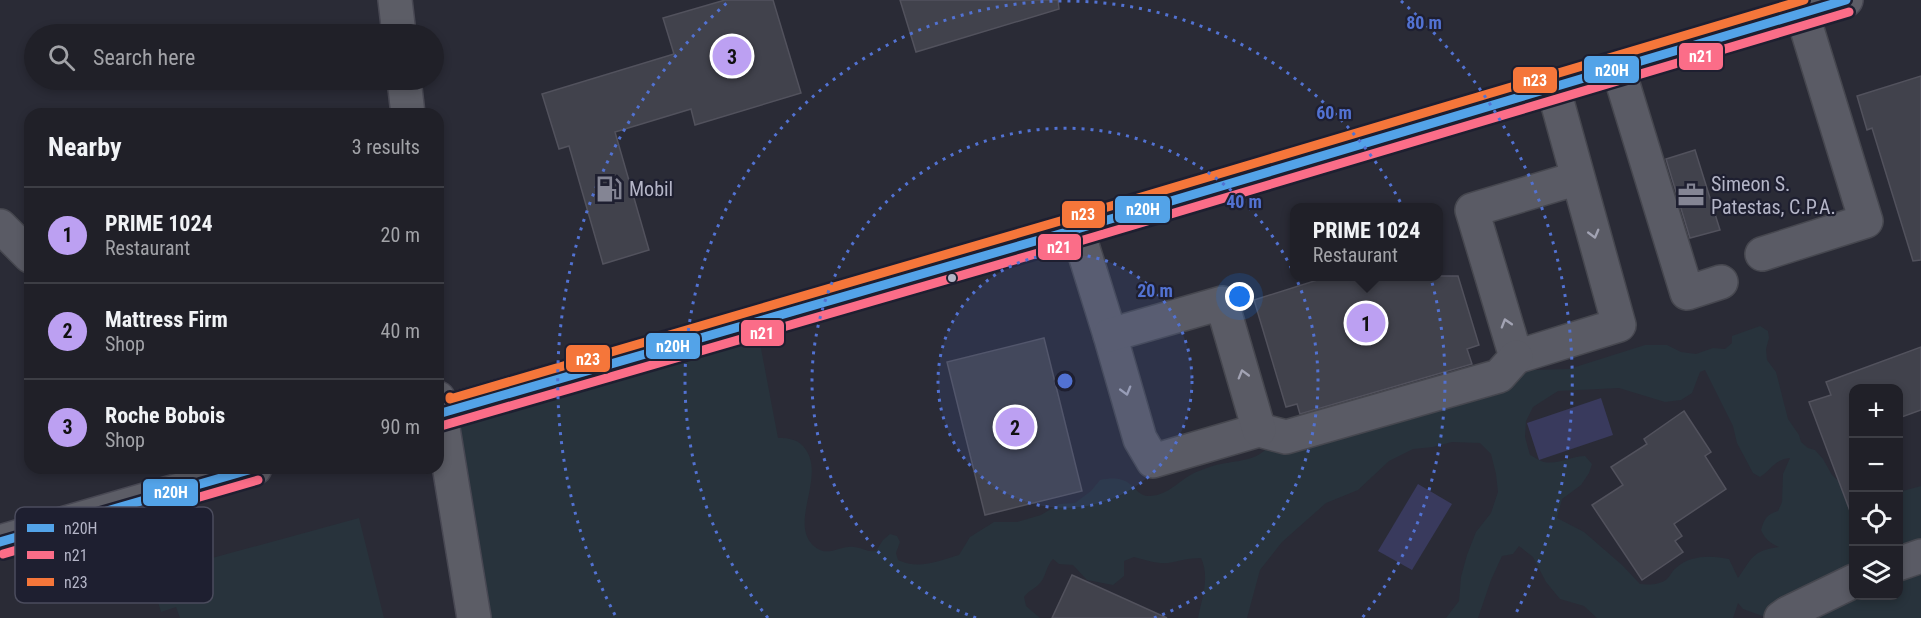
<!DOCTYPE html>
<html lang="en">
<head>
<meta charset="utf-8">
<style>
	:root { --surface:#202028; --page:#2d2d34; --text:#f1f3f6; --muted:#a2a3a8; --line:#3d3e45; --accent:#bca0f2 }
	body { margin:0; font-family:"Roboto Condensed",sans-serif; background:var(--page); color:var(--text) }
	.controls { position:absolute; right:18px; bottom:18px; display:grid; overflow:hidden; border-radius:12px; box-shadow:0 3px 9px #0003 }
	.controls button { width:54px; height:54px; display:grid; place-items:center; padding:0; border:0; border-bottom:2px solid var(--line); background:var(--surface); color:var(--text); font:30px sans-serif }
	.you { position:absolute; left:1240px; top:297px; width:21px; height:21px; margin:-15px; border:4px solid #fff; border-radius:50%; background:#1a73e8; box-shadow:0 0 0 9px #1a73e833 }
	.badge { display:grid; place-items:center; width:39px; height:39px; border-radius:50%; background:var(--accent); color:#111; font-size:20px; font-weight:700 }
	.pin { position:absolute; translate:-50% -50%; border:3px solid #fff; box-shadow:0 2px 6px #0006 }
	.popup { position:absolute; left:1290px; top:203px; width:153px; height:78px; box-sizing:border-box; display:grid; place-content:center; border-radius:12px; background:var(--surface); filter:drop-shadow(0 2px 4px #0005); font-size:20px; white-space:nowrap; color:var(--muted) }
	.popup b { font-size:22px; color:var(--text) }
	.popup::after { content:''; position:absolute; left:50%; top:100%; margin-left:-12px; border:12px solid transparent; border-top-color:var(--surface) }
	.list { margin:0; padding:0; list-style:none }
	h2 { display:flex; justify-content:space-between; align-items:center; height:78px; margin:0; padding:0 24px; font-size:26px }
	h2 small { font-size:20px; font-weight:400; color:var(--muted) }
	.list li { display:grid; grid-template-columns:39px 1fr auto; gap:18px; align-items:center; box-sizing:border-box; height:96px; padding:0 24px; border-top:2px solid var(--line) }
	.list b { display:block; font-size:22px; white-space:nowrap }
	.list p { margin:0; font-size:20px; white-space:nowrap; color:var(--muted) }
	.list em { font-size:20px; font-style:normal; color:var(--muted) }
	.icon { flex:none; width:33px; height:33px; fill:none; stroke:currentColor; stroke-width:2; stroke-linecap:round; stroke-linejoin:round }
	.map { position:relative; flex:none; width:1921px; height:618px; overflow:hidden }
	.search { position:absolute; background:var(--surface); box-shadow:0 3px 9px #0003; left:24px; top:24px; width:420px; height:66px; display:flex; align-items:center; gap:15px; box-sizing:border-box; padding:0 21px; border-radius:33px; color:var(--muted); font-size:22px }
	.panel { position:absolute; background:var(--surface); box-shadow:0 3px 9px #0003; left:24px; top:108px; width:420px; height:366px; border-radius:18px }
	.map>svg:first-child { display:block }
</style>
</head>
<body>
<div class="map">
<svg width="1921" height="618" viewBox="0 0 1921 618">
	<rect width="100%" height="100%" fill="#2a2b36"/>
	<g fill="#28333c" fill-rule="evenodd">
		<path d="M756,322L778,438C789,438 799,439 806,450C826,480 785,528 818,549C829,556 842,545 854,547C864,548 865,552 876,551L883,540L890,534L897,536L900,542L896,553L898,560C919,570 938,561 959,555L970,537L994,522H1017L1041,515L1059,504L1075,503L1091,491L1100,480C1111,478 1122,477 1131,485C1137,490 1141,497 1150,496C1171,495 1181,477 1199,471C1207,468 1214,465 1221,464C1241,460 1259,461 1271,443L1523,367L1533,370L1569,369L1645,345H1667L1681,352L1696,354L1713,348L1725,349L1732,343V336L1760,326L1768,331L1769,338L1766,349L1767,360L1776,372L1788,419L1799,435L1801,442L1808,448L1815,450L1823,459L1832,475L1853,495L1854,596H1898L1899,492L1921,486V618H1768L1743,609L1738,603L1733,618H1597L1584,606L1560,599L1546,582L1533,557L1519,546L1513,554L1502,556L1491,580L1478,618H1446L1459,601L1461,577L1467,555L1476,532L1491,513L1498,492L1496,474L1491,454L1480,443L1452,442L1433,447L1413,449L1389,461L1358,490L1326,503L1282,542L1260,570L1247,618H1198C1202,598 1210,577 1201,558C1189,558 1179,561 1168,563C1157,564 1145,560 1134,557L1124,561V576L1113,585L1087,580L1073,565L1059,564L1053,559C1045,568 1046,577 1040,583C1035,589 1029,590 1024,597L1026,606L1040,618H474L439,414ZM1705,370L1733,426L1737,443L1753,473L1760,477C1771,470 1775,459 1790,458L1783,474L1782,502L1778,511C1767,514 1764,519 1761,530C1765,539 1770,543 1779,547C1752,551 1753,557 1738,578L1729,559C1712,555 1689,555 1676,568C1672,571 1670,576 1667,579C1660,585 1648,585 1640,584L1622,565L1584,532L1557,518L1562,499L1581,485L1589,473L1592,464L1585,456C1572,456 1558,465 1544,462C1540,461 1534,457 1530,455L1525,437L1526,421L1533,407L1558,391L1619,388L1665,402L1681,400L1692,393L1700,372Z"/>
		<path d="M359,518L384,618H180L176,607L161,612L150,575Z"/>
	</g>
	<g fill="#393a5d">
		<path d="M1601,398L1613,435L1539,460L1527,423Z"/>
		<path d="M1418,484L1452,504L1412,570L1378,551Z"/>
	</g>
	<g fill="#41424c" stroke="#52525d" stroke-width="1.5">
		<path d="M725,0H773L801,93L695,125L691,109L615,132L649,250L603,264L569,146L559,149L542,94L674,54L663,18Z"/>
		<path d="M900,0H1058L1059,9L916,52Z"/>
		<path d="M1921,76V260L1913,261L1872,128L1867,130L1857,96Z"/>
		<path d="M1695,150L1720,230L1690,238L1666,159Z"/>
		<path d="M1330,276H1458L1479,345L1467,349L1472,364L1300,414L1297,404L1286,407L1254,300Z"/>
		<path d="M1044,338L1082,491L985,515L947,362Z"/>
		<path d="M1921,347V410L1899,418V388H1854V511H1850L1809,402L1831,395L1826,382Z"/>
		<path d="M1684,411L1711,452L1705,456L1726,489L1674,524L1682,536L1675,541L1683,552L1642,580L1592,505L1623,485L1611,467L1647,444L1644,439Z"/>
		<path d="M1072,575L1167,618H1052Z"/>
	</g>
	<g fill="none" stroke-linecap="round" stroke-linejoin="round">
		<g stroke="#46474f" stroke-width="36">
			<g id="minor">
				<path d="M1618,68L1687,293L1721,282"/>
				<path d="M1553,87L1619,325L1516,357L1472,210L1578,178"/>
				<path d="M0,226L30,256"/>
				<path d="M1077,229L1110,335L1140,439L1153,461L1259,430L1286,437L1499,376L1516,357"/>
				<path d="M1762,254L1866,221L1802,13"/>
				<path d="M1110,335L1222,303L1259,430"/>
				<path d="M1898,564L1921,556"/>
				<path d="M1781,618L1788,613L1854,581"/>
			</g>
		</g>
		<g stroke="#484853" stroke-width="36">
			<g id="major">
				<path d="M395,0L399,34"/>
				<path d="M404,80L408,114"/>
				<path d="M438,398L474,618"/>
				<path d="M438,414L1077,229L1846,0"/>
				<path d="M0,542L255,468"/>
			</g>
		</g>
		<use href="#minor" stroke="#5a5b65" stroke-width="33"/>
		<use href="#major" stroke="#5c5d66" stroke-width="33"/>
		<g stroke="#1e1f30" stroke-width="14">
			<g id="bus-1">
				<path d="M438,414L1077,229L1846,0"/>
				<path d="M0,542L255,468"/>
			</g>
		</g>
		<g stroke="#1e1f30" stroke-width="14">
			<g id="bus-2">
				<path d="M441,426L1080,241L1849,12"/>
				<path d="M3,554L258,480"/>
			</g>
		</g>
		<g stroke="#1e1f30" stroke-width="14">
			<path id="bus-3" d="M450,397V399L1074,217L1804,0"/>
		</g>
		<use href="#bus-1" stroke="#53a3e8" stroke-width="9"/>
		<use href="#bus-2" stroke="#fb6d88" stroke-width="9"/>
		<use href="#bus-3" stroke="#f5763a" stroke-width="9"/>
	</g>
	<defs><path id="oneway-chevron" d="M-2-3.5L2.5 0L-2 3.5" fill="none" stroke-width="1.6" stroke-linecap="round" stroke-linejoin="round" transform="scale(1.5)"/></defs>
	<g stroke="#a2a3b3">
		<use href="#oneway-chevron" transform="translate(1594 234) rotate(75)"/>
		<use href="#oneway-chevron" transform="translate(1506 323) rotate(-107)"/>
		<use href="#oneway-chevron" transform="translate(1243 374) rotate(-106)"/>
		<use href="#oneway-chevron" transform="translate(1126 391) rotate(74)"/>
	</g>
	<circle cx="1065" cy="381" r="127" fill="#5272d2" fill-opacity=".12"/>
	<g fill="none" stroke="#5272d2" stroke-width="3" stroke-dasharray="3 6">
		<circle cx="1065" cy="381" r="127"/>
		<path d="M976 618A253 253 0 1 1 1154 618"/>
		<path d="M768 618A380 380 0 1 1 1362 618"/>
		<path d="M615 615A507 507 0 0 1 729 1M1401 1A507 507 0 0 1 1515 615"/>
	</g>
	<defs>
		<g id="fuel-bare" transform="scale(2.07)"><path d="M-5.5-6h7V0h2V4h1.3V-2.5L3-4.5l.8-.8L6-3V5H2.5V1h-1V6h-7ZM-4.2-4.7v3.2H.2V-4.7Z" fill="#848594" stroke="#1e1f30" stroke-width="2.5" paint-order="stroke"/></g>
		<g id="office-bare" transform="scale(2.07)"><path d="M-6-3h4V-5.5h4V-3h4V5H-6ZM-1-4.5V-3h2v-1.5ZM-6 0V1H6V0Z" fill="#848594" stroke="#1e1f30" stroke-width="2.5" paint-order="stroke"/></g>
	</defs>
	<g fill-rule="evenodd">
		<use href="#fuel-bare" x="609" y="189"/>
		<use href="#office-bare" x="1691" y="195"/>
	</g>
	<circle fill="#b4b5c7" stroke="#1e1f30" stroke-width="2" cx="952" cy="278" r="5"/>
	<g text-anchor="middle" stroke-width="4.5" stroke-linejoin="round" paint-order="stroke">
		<g font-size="20" fill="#b4b5c7" stroke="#1e1f30" text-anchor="start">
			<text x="1711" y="191">Simeon S.<tspan x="1711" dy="23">Patestas, C.P.A.</tspan></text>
			<text x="629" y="196">Mobil</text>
		</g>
	</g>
	<rect x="15" y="507" width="198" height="96" rx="9" fill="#1e1f30" stroke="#4b4c5d" stroke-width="1.5"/>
	<rect x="27" y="524" width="27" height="8" fill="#53a3e8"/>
	<rect x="27" y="551" width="27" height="8" fill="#fb6d88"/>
	<rect x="27" y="578" width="27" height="8" fill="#f5763a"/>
	<g font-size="16" fill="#b4b5c7">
		<text x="64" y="534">n20H</text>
		<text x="64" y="561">n21</text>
		<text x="64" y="588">n23</text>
	</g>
	<circle cx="1065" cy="381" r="9" fill="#5272d2" stroke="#1e1f30" stroke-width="3"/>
	<g font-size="18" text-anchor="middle" font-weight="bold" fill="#5272d2" stroke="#1e1f30" stroke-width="4.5" stroke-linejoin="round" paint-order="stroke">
		<text x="1424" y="29">80 m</text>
		<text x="1334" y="119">60 m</text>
		<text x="1244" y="208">40 m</text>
		<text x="1155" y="297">20 m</text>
	</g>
	<g stroke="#1e1f30" stroke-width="2">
		<rect x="1678" y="42" width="46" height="29" rx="6" fill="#fb6d88"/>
		<rect x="1583" y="55" width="57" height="29" rx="6" fill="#53a3e8"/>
		<rect x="1512" y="66" width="46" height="28" rx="6" fill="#f5763a"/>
		<rect x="1114" y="195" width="57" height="29" rx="6" fill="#53a3e8"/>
		<rect x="1061" y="200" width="45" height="29" rx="6" fill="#f5763a"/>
		<rect x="1037" y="233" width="45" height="28" rx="6" fill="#fb6d88"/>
		<rect x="740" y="319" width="45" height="28" rx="6" fill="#fb6d88"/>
		<rect x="645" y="332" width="56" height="28" rx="6" fill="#53a3e8"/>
		<rect x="565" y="344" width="46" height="29" rx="6" fill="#f5763a"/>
		<rect x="142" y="478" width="57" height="29" rx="6" fill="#53a3e8"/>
	</g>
	<g font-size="16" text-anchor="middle" font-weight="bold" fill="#fff">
		<text x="1701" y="62">n21</text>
		<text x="1612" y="76">n20H</text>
		<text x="1535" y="86">n23</text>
		<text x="1143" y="215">n20H</text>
		<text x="1083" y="220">n23</text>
		<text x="1059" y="253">n21</text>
		<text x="762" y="339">n21</text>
		<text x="673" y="352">n20H</text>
		<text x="588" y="365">n23</text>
		<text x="171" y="498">n20H</text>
	</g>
</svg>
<div class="controls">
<button>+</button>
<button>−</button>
<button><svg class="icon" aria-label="locate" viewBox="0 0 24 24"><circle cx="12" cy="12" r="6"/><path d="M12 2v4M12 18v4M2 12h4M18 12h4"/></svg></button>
<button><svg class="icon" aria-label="layers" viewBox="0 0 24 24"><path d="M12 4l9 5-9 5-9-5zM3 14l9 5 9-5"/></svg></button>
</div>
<div class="you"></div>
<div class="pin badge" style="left:1366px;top:323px">1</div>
<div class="popup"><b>PRIME 1024</b>Restaurant</div>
<div class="pin badge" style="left:1015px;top:427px">2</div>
<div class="pin badge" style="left:732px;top:56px">3</div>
<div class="search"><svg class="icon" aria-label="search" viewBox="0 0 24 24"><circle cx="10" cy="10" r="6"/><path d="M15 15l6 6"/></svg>Search here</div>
<section class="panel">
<h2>Nearby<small>3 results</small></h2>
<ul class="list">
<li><span class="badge">1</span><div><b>PRIME 1024</b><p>Restaurant</p></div><em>20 m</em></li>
<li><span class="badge">2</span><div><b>Mattress Firm</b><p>Shop</p></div><em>40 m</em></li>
<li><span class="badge">3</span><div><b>Roche Bobois</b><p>Shop</p></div><em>90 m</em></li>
</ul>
</section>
</div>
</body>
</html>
